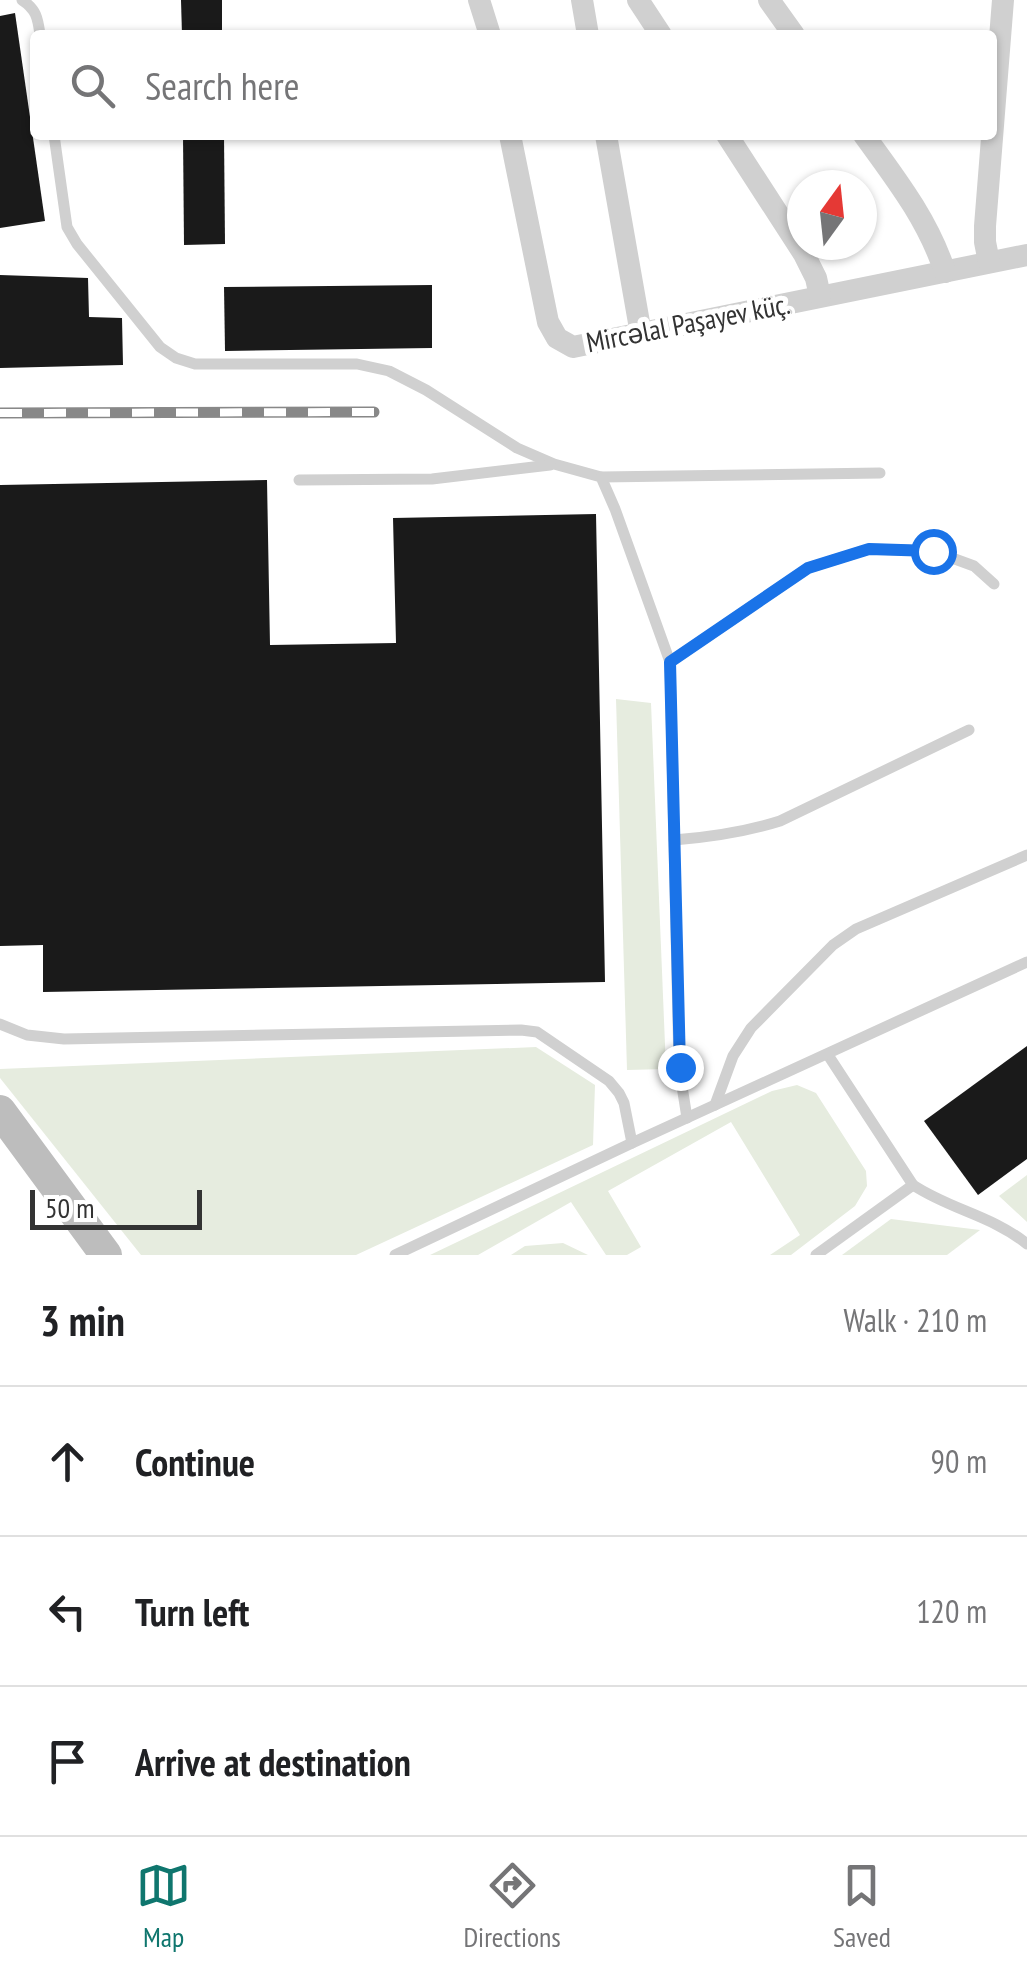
<!DOCTYPE html>
<html lang="en">
<head>
<meta charset="utf-8">
<style>
	:root { --surface:#fff; --page:#f6f6f6; --text:#202124; --muted:#757577; --line:#e0e0e0; --accent:#0f766e }
	body { margin:0; font-family:"PT Sans Narrow",sans-serif; background:var(--page); color:var(--text) }
	.compass { position:absolute; left:787px; top:170px; width:90px; height:90px; border-radius:50%; background:var(--surface); box-shadow:0 2px 8px #0004; rotate:15deg }
	.scale { position:absolute; left:30px; bottom:25px; width:172px; box-sizing:border-box; padding-left:10px; border:5px solid #333; border-top:0; font-size:28px; line-height:35px; white-space:nowrap; color:#333; -webkit-text-stroke:8px #fff; paint-order:stroke }
	.stop { position:absolute; width:30px; height:30px; margin:-22px; border:8px solid #1a73e8; border-radius:50%; background:#fff }
	.stop.end { background:#1a73e8; border-color:#fff; box-shadow:0 2px 10px #0008 }
	.list { margin:0; padding:0; list-style:none }
	h2 { display:flex; justify-content:space-between; align-items:center; height:130px; margin:0; padding:0 40px; font-size:42px }
	h2 small { font-size:32px; font-weight:400; color:var(--muted) }
	.list li { display:grid; grid-template-columns:65px 1fr auto; gap:30px; align-items:center; box-sizing:border-box; height:150px; padding:0 40px; border-top:2px solid var(--line) }
	.list b { display:block; font-size:38px; white-space:nowrap }
	.list em { font-size:32px; font-style:normal; color:var(--muted) }
	.icon { flex:none; width:55px; height:55px; fill:none; stroke:currentColor; stroke-width:2; stroke-linecap:round; stroke-linejoin:round }
	.map { position:relative; flex:none; width:1027px; height:1255px; overflow:hidden }
	.search { position:absolute; background:var(--surface); box-shadow:0 2px 8px #0004; left:30px; right:30px; top:30px; height:110px; display:flex; align-items:center; gap:25px; box-sizing:border-box; padding:0 35px; border-radius:10px; color:var(--muted); font-size:38px }
	.sheet { height:580px; background:var(--surface) }
	nav { display:flex; justify-content:space-around; align-items:center; box-sizing:border-box; height:140px; border-top:2px solid var(--line); background:var(--surface); font-size:28px; color:var(--muted) }
	nav a { display:grid; justify-items:center; gap:5px }
	nav .on { color:var(--accent) }
	.map>svg:first-child { display:block }
</style>
</head>
<body>
<div class="map">
<svg width="1027" height="1255" viewBox="0 0 1027 1255">
	<rect width="100%" height="100%" fill="#fff"/>
	<g fill="#e6ecdf">
		<path d="M616,699L651,703L666,1069L627,1070Z"/>
		<path d="M536,1047L595,1085L593,1145L356,1255H141L0,1078V1069Z"/>
		<path d="M797,1085L816,1093L866,1171L867,1186L855,1206L791,1255H770L800,1235L731,1122L608,1191L641,1247L627,1255H606L571,1202L478,1255H430L772,1091Z"/>
		<path d="M1027,1175V1222L999,1196Z"/>
		<path d="M891,1219L980,1230L947,1255H842Z"/>
		<path d="M563,1243L588,1255H511L525,1246Z"/>
	</g>
	<g fill="#1a1a1a">
		<path d="M181,0H222V35H182Z"/>
		<path d="M15,13L45,221L0,228V16Z"/>
		<path d="M183,135H224L225,244L184,245Z"/>
		<path d="M0,275L88,278L89,317L122,318L123,365L0,368Z"/>
		<path d="M432,285V348L225,351L224,287Z"/>
		<path d="M267,480L270,645L396,643L393,518L596,514L605,982L43,992V945L0,946V485Z"/>
		<path d="M1027,1046V1159L978,1195L924,1121Z"/>
	</g>
	<g fill="none" stroke-linecap="round" stroke-linejoin="round">
		<g stroke="#d0d0d0" stroke-width="11">
			<path d="M22,0C36,9 38,18 40,35"/>
			<path d="M54,135L67,227L77,244L160,347L176,358L195,364H357L389,371L426,390L517,448L554,464L601,477L615,509L670,662L679,1067L687,1118"/>
			<path d="M601,477L880,473"/>
			<path d="M299,480L432,479L550,465"/>
			<path d="M670,662L808,568L869,549L933,551L974,566L994,584"/>
			<path d="M674,840C711,837 745,832 780,821L969,730"/>
			<path d="M0,1024L27,1035L64,1039L521,1030L537,1032L609,1081L619,1093L624,1103L632,1143"/>
			<path d="M828,1055L913,1185C951,1210 991,1215 1027,1244"/>
			<path d="M715,1105L733,1056L751,1028L833,945L856,929L1027,855"/>
			<path d="M395,1255L632,1143L1027,962"/>
			<path d="M816,1255L913,1185"/>
		</g>
		<g stroke="#d0d0d0" stroke-width="22">
			<path d="M479,0L490,35"/>
			<path d="M582,0L588,35"/>
			<path d="M638,0L661,35"/>
			<path d="M769,0L794,35"/>
			<path d="M510,135L548,322L557,338L573,347L1027,255"/>
			<path d="M606,135L641,334"/>
			<path d="M727,135L804,254L816,278L820,296"/>
			<path d="M864,135C896,179 928,220 945,272"/>
			<path d="M989,262L985,242V226L1003,0"/>
		</g>
		<path stroke="#bdbdbd" stroke-width="32" d="M0,1111L106,1255"/>
		<g stroke="#888" stroke-width="11">
			<path id="rail" d="M0,413L374,412"/>
		</g>
		<use href="#rail" stroke="#fff" stroke-width="8" stroke-dasharray="22" stroke-linecap="butt"/>
	</g>
	<g fill="none" stroke-linecap="round" stroke-linejoin="round">
		<path stroke="#1a73e8" stroke-width="12" d="M680,1067L670,662L808,568L869,549L933,551"/>
	</g>
	<g text-anchor="middle" stroke-width="10" stroke-linejoin="round" paint-order="stroke">
		<g font-size="28" fill="#333" stroke="#fff">
			<text transform="translate(688 323) rotate(-11)" y="10">Mircəlal Paşayev küç.</text>
		</g>
	</g>
</svg>
<svg class="compass" viewBox="-18 -18 36 36"><path d="M0-13l5 13h-10z" fill="#e53935"/><path d="M0 13l5-13h-10z" fill="#757577"/></svg>
<div class="scale">50 m</div>
<div class="stop" style="left:933px;top:551px"></div>
<div class="stop end" style="left:680px;top:1067px"></div>
<div class="search"><svg class="icon" aria-label="search" viewBox="0 0 24 24"><circle cx="10" cy="10" r="6"/><path d="M15 15l6 6"/></svg>Search here</div>
</div>
<section class="sheet">
<h2>3 min<small>Walk · 210 m</small></h2>
<ul class="list">
<li><svg class="icon" aria-label="ahead" viewBox="0 0 24 24"><path d="M12 20V5M6 11l6-6 6 6"/></svg><div><b>Continue</b></div><em>90 m</em></li>
<li><svg class="icon" aria-label="left" viewBox="0 0 24 24"><path d="M17 20v-9H6M10 6l-5 5 5 5"/></svg><div><b>Turn left</b></div><em>120 m</em></li>
<li><svg class="icon" aria-label="arrive" viewBox="0 0 24 24"><path d="M6 21V4h12l-3 4 3 4H6"/></svg><div><b>Arrive at destination</b></div></li>
</ul>
</section>
<nav>
<a class="on"><svg class="icon" aria-label="map" viewBox="0 0 24 24"><path d="M3 6l6-2 6 2 6-2v14l-6 2-6-2-6 2zM9 4v14M15 6v14"/></svg>Map</a>
<a><svg class="icon" aria-label="directions" viewBox="0 0 24 24"><path d="M12 3l9 9-9 9-9-9zM9 14v-3h6M13 9l2 2-2 2"/></svg>Directions</a>
<a><svg class="icon" aria-label="saved" viewBox="0 0 24 24"><path d="M7 4h10v16l-5-4-5 4z"/></svg>Saved</a>
</nav>
</body>
</html>
